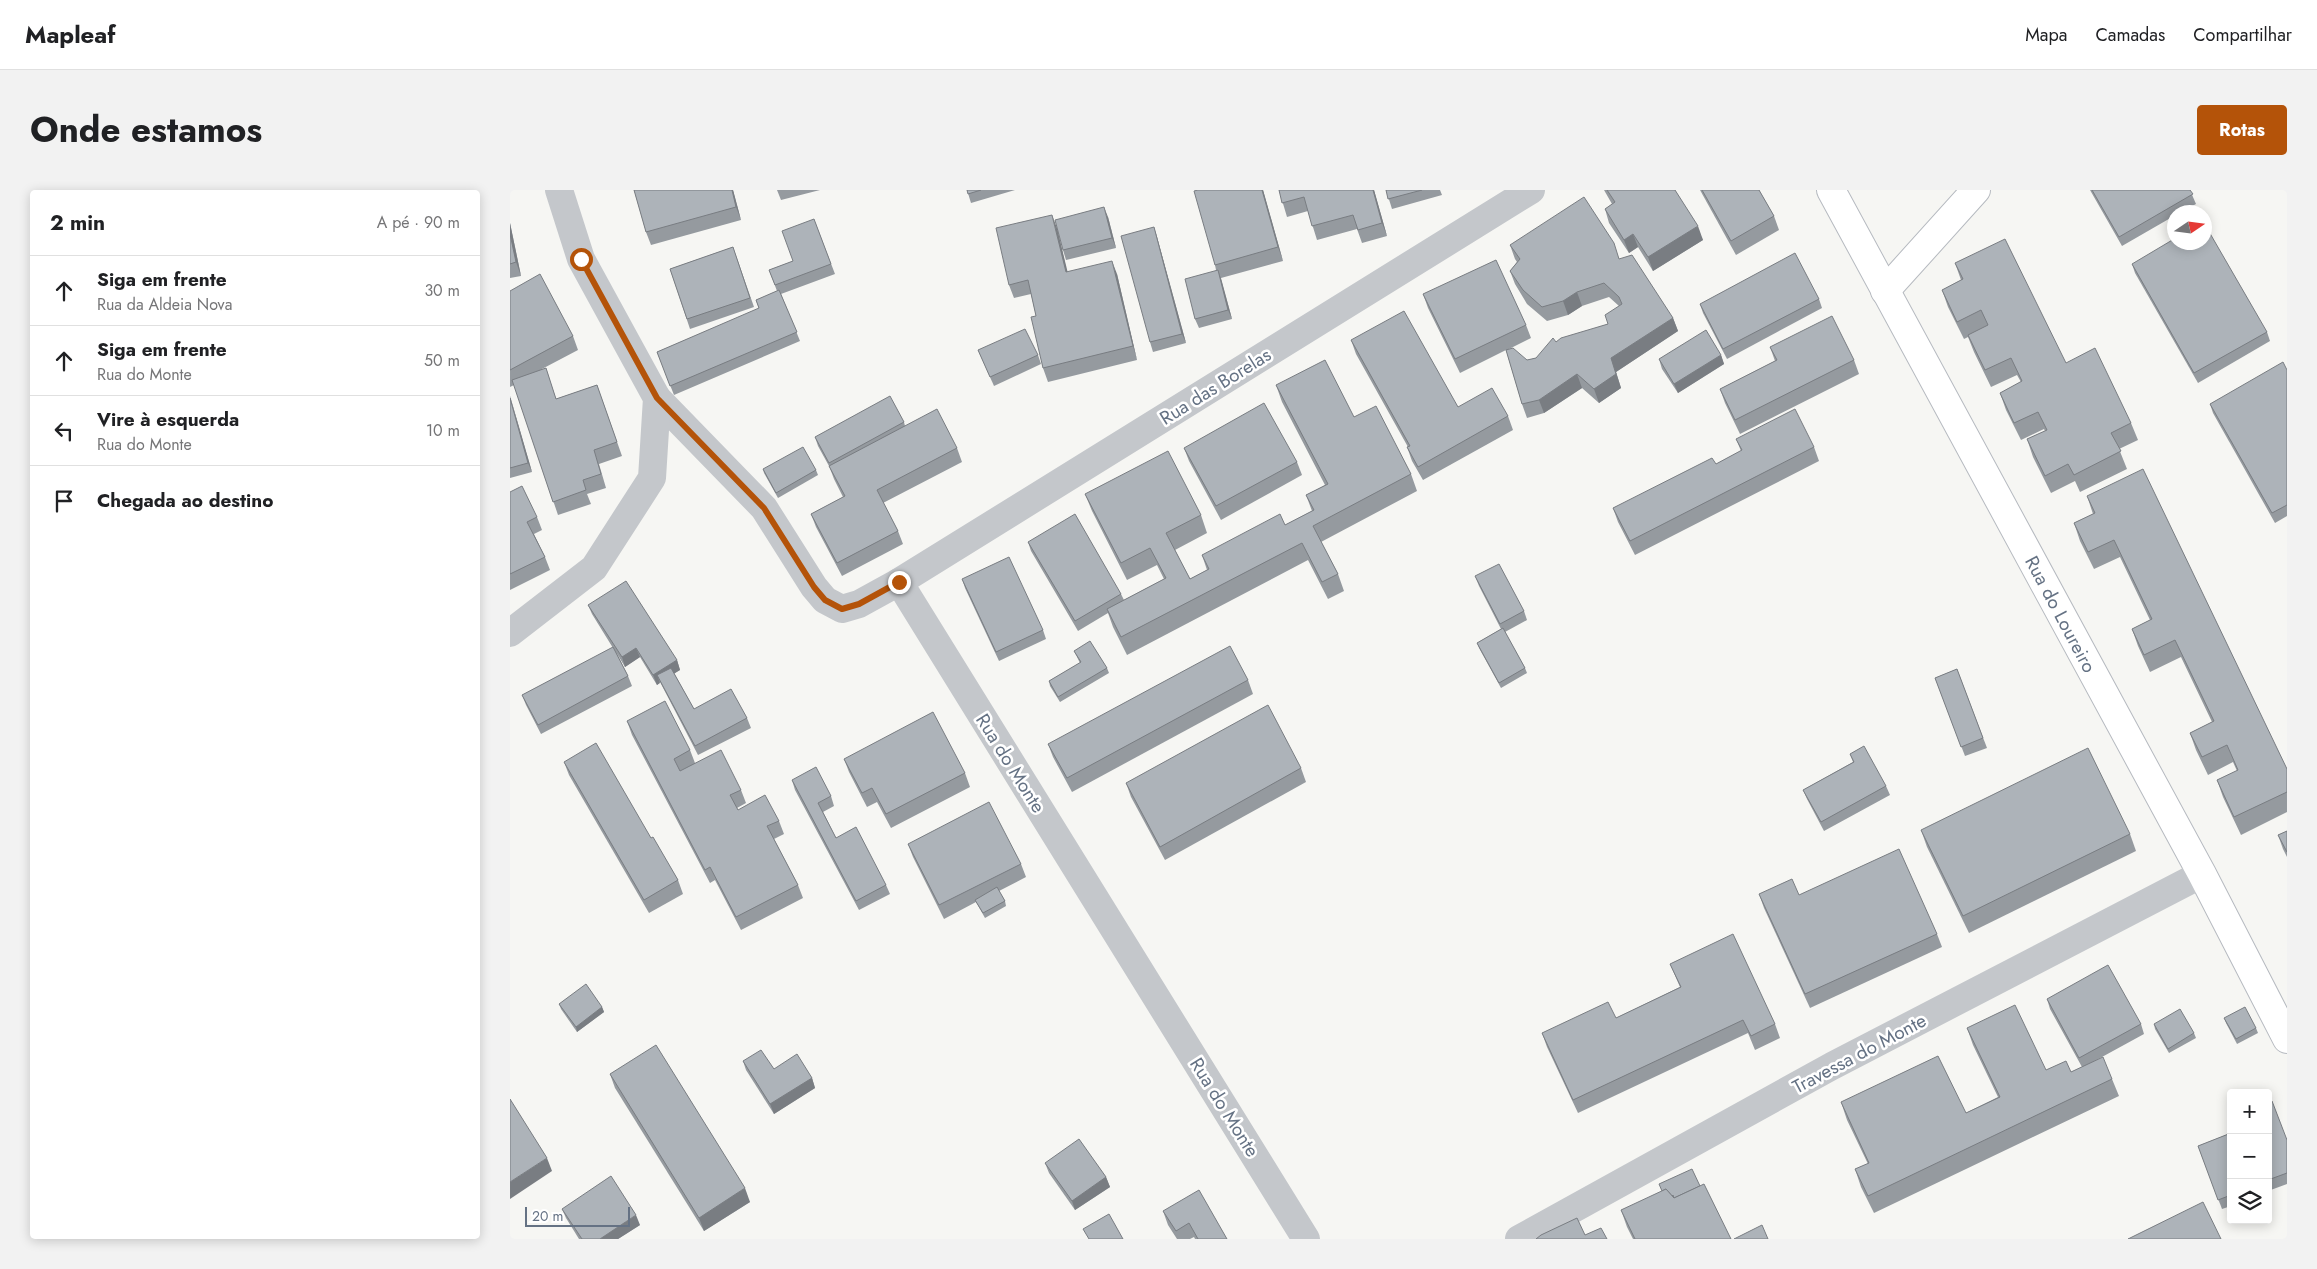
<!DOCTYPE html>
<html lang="pt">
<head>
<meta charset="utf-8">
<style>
	:root { --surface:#fff; --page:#f2f2f2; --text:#202124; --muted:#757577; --line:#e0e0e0; --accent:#b45309 }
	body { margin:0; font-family:Jost,sans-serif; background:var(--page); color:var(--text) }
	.controls { position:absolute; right:15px; bottom:15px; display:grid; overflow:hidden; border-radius:5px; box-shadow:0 2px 12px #0003 }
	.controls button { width:45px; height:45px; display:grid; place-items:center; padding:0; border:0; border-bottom:1px solid var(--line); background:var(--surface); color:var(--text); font:25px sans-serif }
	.compass { position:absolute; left:1657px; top:15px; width:45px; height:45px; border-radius:50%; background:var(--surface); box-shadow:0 2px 12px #0003; rotate:77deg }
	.scale { position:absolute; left:15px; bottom:12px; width:105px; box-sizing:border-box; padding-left:5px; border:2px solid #657284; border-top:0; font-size:14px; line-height:18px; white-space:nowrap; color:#657284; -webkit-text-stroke:4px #fff; paint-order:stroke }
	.stop { position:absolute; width:15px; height:15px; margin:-11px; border:4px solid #b45309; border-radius:50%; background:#fff }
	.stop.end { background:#b45309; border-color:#fff; box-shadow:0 1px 5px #0008 }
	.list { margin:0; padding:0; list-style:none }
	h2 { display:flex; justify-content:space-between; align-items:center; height:65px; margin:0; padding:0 20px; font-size:21px }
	h2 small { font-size:16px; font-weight:400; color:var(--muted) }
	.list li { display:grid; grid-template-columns:32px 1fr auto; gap:15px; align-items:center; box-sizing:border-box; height:70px; padding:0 20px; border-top:1px solid var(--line) }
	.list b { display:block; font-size:19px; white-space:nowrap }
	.list p { margin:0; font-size:16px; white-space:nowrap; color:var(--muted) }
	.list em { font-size:16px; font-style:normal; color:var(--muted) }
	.icon { flex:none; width:28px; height:28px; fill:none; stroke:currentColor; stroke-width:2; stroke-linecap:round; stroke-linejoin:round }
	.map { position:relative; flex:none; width:1777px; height:1049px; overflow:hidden; border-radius:5px }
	header { display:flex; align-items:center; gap:30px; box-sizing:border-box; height:70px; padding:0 25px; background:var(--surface); border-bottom:1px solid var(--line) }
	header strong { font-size:24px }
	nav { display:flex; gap:28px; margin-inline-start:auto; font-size:18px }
	.intro { display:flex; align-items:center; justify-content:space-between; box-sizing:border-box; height:120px; padding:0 30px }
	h1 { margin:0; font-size:35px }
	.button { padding:12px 22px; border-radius:5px; background:var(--accent); color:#fff; font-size:18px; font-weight:700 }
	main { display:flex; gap:30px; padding:0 30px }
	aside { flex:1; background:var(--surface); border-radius:5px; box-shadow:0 2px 12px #0003 }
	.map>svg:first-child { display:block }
</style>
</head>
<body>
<header>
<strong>Mapleaf</strong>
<nav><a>Mapa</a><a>Camadas</a><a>Compartilhar</a></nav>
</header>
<div class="intro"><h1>Onde estamos</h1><a class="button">Rotas</a></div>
<main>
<aside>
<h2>2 min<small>A pé · 90 m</small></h2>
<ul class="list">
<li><svg class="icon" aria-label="ahead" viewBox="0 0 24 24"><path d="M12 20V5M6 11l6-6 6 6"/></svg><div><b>Siga em frente</b><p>Rua da Aldeia Nova</p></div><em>30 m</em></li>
<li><svg class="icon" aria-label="ahead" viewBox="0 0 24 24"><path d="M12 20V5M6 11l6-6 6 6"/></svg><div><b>Siga em frente</b><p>Rua do Monte</p></div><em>50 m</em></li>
<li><svg class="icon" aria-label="left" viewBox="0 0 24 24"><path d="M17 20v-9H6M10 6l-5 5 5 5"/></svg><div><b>Vire à esquerda</b><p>Rua do Monte</p></div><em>10 m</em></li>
<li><svg class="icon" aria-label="arrive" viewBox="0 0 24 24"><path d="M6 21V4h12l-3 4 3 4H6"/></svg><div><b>Chegada ao destino</b></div></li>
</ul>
</aside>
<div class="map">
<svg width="1777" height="1049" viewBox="0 0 1777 1049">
	<rect width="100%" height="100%" fill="#f6f6f3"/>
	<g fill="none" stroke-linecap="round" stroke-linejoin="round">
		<g stroke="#b6bac0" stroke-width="30">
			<g id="secondary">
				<path d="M1321,0L1692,684L1777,849"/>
				<path d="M1375,101L1466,0"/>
			</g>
		</g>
		<g stroke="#c4c7cb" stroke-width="28">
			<path d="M147,208L254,318L304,397L315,410L332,419L349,414L389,392L796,1049"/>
			<path d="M389,392L1021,0"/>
			<path d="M0,443L84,378L142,288L147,208L71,69L49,0"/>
			<path d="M1009,1049L1322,876L1692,684"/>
		</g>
		<use href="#secondary" stroke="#fff" stroke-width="28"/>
	</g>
	<g fill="#959a9f">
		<path d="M124,0H223L231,30L141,55L136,42Z"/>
		<path d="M267,0H310L271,10Z"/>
		<path d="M457,0H505L461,13Z"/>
		<path d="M688,0H753L773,71L711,88L722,129L689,138L685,129L706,80L705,75Z"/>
		<path d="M769,0H864L877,46L852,53L847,39L807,50L798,21L777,27Z"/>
		<path d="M876,0H930L932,5L882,19Z"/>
		<path d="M1094,0H1165L1193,50L1143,81L1128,57L1119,63L1099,33L1095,19L1102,14Z"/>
		<path d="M1190,0H1249L1264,26L1269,40L1226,65Z"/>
		<path d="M1580,0H1680L1686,14L1671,22H1664V26L1612,56Z"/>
		<path d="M598,27L606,58L556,70L553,60Z"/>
		<path d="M304,29L325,84L271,104L290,151L164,205L147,162L249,119L246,110L267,101L259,80L283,71Z"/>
		<path d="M0,33L11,86L0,88Z"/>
		<path d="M644,37L647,47L676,153L643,162L640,152Z"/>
		<path d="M547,38L557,82L607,84L627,170L538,192L533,178L526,126L521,104L504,108L499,95Z"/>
		<path d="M1000,55L1109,69L1163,128L1168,141L1106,182L1111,198L1089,213L1072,198L1034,223L1017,228L1012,214L996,160L950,183L918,118L913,104L1016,135L1021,148L997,160L1017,170L1026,168L1046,152L1098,134L1109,116L1099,107L1072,116L1058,125L1037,131L1017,114L1005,94L1000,81L1007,72L1005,69Z"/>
		<path d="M223,57L244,117L180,139L160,79Z"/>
		<path d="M1445,73L1621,233L1628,250L1609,259L1617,279L1570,302L1565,291L1541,303L1523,267L1517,249L1535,241L1534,239L1511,250L1496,220L1490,203L1511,192L1507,185L1481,197L1464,162L1458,147L1454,149L1438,117L1432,100L1451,90Z"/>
		<path d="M1622,74L1757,142L1760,151L1688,193L1625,83Z"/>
		<path d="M0,101L63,146L68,160L30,180L36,178L46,209L87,195L112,266L89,274L96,298L77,304L81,314L48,325L4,195L0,197Z"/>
		<path d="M1309,109L1312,118L1217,169L1193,123L1190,114Z"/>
		<path d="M841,150L948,217L998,226L1003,240L913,290L902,271L897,257H898L846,164Z"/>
		<path d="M1260,157L1344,170L1349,184L1230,244L1215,213L1210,199L1265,171Z"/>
		<path d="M468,160L528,165L531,174L484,196Z"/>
		<path d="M1211,165L1214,174L1168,203L1152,179L1149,169Z"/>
		<path d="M1777,180V326L1765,333L1703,223L1700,214Z"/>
		<path d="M766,195L844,227L901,284L907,301L811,352L828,384L834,401L818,409L798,370L617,465L603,437L598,423L568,441L521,361L518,352L611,404L614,410L654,389L647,375L617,390L582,321L575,304L691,325L697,343L665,360L680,389L697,380L692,365L775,335L802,321L796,305L815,295L772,212Z"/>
		<path d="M0,206L22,282L0,288Z"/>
		<path d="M394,232L395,236L447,258L452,272L373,313L388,341L393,354L332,386L306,337L301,324L333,307L324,289L319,276L308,256L305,247Z"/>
		<path d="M1226,249L1304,257L1309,271L1125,365L1108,332L1103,318L1206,274L1231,261Z"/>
		<path d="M674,258L787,272L792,285L711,330L679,271Z"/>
		<path d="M253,279L306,280L308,285L268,308L254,283Z"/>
		<path d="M0,302L27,327L32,340L24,344L35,367L40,380L0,400Z"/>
		<path d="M1577,306L1777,579V622L1731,645L1713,607L1707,590L1727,581L1723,572L1698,585L1686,560L1680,543L1702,532L1671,467L1640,482L1628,456L1622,439L1640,430L1610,367L1584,379L1570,351L1564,333L1583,324Z"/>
		<path d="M965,386L1014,421L1017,430L995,442L1015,478L1017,483L991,498L969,458L967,453L991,439L969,396Z"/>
		<path d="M452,389L533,440L536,449L489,471L455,398Z"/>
		<path d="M78,415L167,470L170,480L164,483L184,519L237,528L241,538L188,565L150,492L147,495L130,467L115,477L106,462L118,486L122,496L31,544L16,515L12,505L103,458L82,424Z"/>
		<path d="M564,461L597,478L599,483L550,512L540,496L539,491L570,473Z"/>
		<path d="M1447,479L1477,558L1455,566L1425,488Z"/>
		<path d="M738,490L743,504L562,602L543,567L538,554Z"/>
		<path d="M117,531L180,560L185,573L231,600L236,613L227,618L228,620L269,631L274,644L264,649L288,695L293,708L231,740L205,690L200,693L122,545Z"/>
		<path d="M1340,564L1376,596L1380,605L1314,641L1297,609L1293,600L1343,572Z"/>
		<path d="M334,569L455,583L460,597L381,638L367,612L357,617L339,582Z"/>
		<path d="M54,572L141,648L168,690L173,704L139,723L59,585Z"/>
		<path d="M791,578L796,592L655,670L621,607L616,593Z"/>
		<path d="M282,590L321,606L324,616L313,622L326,648L376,695L380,704L349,720L285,600Z"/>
		<path d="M1411,640L1620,644L1626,661L1459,743L1417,657Z"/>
		<path d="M1777,641V667L1773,659L1768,645Z"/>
		<path d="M398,654L511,674L516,687L489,701L495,711L496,716L475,728L466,712L434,729L403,667Z"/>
		<path d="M1249,704L1289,705L1427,744L1432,757L1300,818L1254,718Z"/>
		<path d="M1160,774L1265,834L1270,848L1245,860L1238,843L1068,923L1037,857L1032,843L1106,828L1170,797Z"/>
		<path d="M1537,809L1631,834L1634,844L1581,873L1602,889L1609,906L1364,1023L1351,997L1345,979L1358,974L1337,930L1331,912L1456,923L1488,907L1463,855L1457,838L1536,880L1561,882L1572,877L1540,819Z"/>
		<path d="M49,814L92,817L94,822L67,842L51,819Z"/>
		<path d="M1714,828L1746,838L1748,843L1727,854L1716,833Z"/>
		<path d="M1644,834L1684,843L1686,848L1659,863L1645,839Z"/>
		<path d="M233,871L302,888L305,898L264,924L236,880Z"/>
		<path d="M100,884L240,1012L194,1041L105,898Z"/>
		<path d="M1758,913L1777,950V994L1758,1001Z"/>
		<path d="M1721,943V1016L1712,1019L1688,956Z"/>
		<path d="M535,973L596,987L600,997L565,1020L539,983Z"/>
		<path d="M1190,996L1221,1049H1123L1117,1037L1111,1020Z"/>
		<path d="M52,1019L130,1035L108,1049H69L56,1028Z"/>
		<path d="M653,1021L717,1049H685L684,1047L680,1049H667L658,1035Z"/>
	</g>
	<g fill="#797d82">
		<path d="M222,0H223L231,30L226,17Z"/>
		<path d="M752,0H753L773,71L768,57Z"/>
		<path d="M863,0H864L877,46L872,33Z"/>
		<path d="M594,17L598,27L606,58L602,48Z"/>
		<path d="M542,25L547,38L561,96L556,82Z"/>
		<path d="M0,33L11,86L6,72L0,44Z"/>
		<path d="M1188,36L1193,50L1143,81L1138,67Z"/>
		<path d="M644,37L647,47L676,153L672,144Z"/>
		<path d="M1123,44L1128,57L1119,63L1114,50Z"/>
		<path d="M602,71L607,84L627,170L623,156Z"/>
		<path d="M708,80L711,89L722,129L718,120Z"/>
		<path d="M1067,102L1072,116L1058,125L1053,111Z"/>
		<path d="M1163,128L1168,141L1106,182L1111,198L1089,213L1084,199L1101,168Z"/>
		<path d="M1211,165L1214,174L1168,203L1164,194Z"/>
		<path d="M1067,184L1072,198L1034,223L1029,210Z"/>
		<path d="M0,206L22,282L18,273Z"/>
		<path d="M126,458L130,467L115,477L112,467Z"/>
		<path d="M167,470L170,480L151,492L147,485L150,493L147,495L143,485Z"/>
		<path d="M92,817L94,822L67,842L66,837Z"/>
		<path d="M302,888L305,898L264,924L260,914Z"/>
		<path d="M37,968L42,981L0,1009V992Z"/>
		<path d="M596,987L600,997L565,1020L562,1011Z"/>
		<path d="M235,998L240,1012L194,1041L189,1028Z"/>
		<path d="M126,1025L130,1035L108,1049H90Z"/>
	</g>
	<g fill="#adb3b9" stroke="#797d82">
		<path d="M124,0H222L226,17L136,42Z"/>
		<path d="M457,0H471L458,4Z"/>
		<path d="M688,0H752L768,57L705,75L684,1Z"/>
		<path d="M769,0H863L872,33L848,40L843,25L802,36L794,7L772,13Z"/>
		<path d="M876,0H912L878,9Z"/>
		<path d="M1097,0H1165L1188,36L1138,67L1123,44L1114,50L1095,19L1105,12Z"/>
		<path d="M1192,0H1249L1264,26L1221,51Z"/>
		<path d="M1582,0H1680L1683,4L1609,47Z"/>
		<path d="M1074,7L1104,53L1109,69L1122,65L1163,128L1101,168L1106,184L1084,199L1067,184L1029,210L1012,214L996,160L1003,158L1017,170L1026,168L1043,148L1046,152L1051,148L1098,134L1095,125L1112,114L1109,107L1094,93L1067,102L1053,111L1032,117L1013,100L1000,81L1010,69L1000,55Z"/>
		<path d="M594,17L602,48L553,60L545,30Z"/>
		<path d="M542,25L556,82L602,71L623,156L533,178L521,127L526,126L518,90L499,95L486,38Z"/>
		<path d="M304,29L321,74L265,95L259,80L283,71L272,41Z"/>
		<path d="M1694,33L1757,142L1684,183L1622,74L1664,49V52H1694Z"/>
		<path d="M644,37L672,144L640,152L611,46Z"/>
		<path d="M0,44L6,72L0,74Z"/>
		<path d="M1495,49L1556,173L1585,158L1621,233L1601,243L1611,261L1564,285L1558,274L1535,286L1517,249L1537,240L1528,222L1504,233L1490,203L1512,191L1501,168L1475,180L1458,145L1478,135L1471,120L1447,132L1432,100L1453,89L1445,73Z"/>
		<path d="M223,57L240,108L177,129L160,79Z"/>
		<path d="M1285,63L1309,109L1213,159L1190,114Z"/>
		<path d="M986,70L1016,135L945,169L913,104Z"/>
		<path d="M708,80L718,120L685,129L675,89Z"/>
		<path d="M30,84L63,146L0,180V101Z"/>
		<path d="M269,100L287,142L160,196L147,162L249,118L246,110Z"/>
		<path d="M894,121L948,217L982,198L998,226L908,277L897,257L900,256L841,150Z"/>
		<path d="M1322,126L1344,170L1225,230L1210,199L1267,170L1260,157Z"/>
		<path d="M515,139L528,165L480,187L468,160Z"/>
		<path d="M1196,140L1211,165L1164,194L1149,169Z"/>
		<path d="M815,170L844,227L866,216L901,284L803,336L828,384L812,392L792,353L611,447L597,419L656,388L640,358L611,373L575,304L658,261L691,325L656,343L680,389L699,379L692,365L770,324L775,335L804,320L796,305L818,294L766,195Z"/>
		<path d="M1773,172L1777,180V315L1762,323L1700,214Z"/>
		<path d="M36,178L46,209L87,195L107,252L84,260L91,284L73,290L76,300L43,312L2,190Z"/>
		<path d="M380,206L394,232L319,273L305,247Z"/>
		<path d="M0,208L18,273L0,278Z"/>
		<path d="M754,213L787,272L706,316L674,258Z"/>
		<path d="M427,219L447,258L367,300L388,341L327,373L301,324L335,306L319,276Z"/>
		<path d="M1285,219L1304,257L1120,351L1103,318L1202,268L1206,274L1232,260L1226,249Z"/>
		<path d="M293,257L306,280L266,303L253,279Z"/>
		<path d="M1633,279L1777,579V602L1724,627L1707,590L1728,580L1717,555L1692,567L1680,543L1704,531L1665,450L1634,465L1622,439L1642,429L1604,350L1578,362L1564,333L1585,323L1577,306Z"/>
		<path d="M12,296L27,327L17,332L35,367L0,384V302Z"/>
		<path d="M565,324L611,404L565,431L518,352Z"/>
		<path d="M499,367L533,440L486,462L452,389Z"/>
		<path d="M989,374L1014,421L990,434L965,386Z"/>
		<path d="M116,391L167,470L143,485L126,458L112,467L78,415Z"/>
		<path d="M993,438L1015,478L989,493L967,453Z"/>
		<path d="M580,451L597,478L548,507L539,491L571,472L564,461Z"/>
		<path d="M720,456L738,490L557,588L538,554Z"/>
		<path d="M103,457L118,486L28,535L12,505Z"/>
		<path d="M161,478L184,519L221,499L237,528L185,556L147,485Z"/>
		<path d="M1447,479L1473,548L1451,557L1425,488Z"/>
		<path d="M155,511L180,560L164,569L170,581L211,560L231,600L220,605L228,620L255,605L269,631L257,636L288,695L226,727L200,677L195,680L117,531Z"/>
		<path d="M758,515L791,578L650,657L616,593Z"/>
		<path d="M423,522L455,583L376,624L362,598L352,603L334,569Z"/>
		<path d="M86,553L141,648L143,647L168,690L134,710L54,572Z"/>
		<path d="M1354,556L1376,596L1311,632L1293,600L1344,572L1340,564Z"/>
		<path d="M1578,558L1620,644L1453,726L1411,640Z"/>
		<path d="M306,577L321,606L308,613L326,648L346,637L376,695L346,711L282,590Z"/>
		<path d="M479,612L511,674L429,715L398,654Z"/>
		<path d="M1777,641V662L1768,645Z"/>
		<path d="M1389,659L1427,744L1295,804L1249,704L1282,689L1289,705Z"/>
		<path d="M487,697L495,711L473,723L465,710Z"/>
		<path d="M1223,744L1265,834L1241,846L1233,830L1063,910L1032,843L1098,812L1106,828L1171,797L1160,774Z"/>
		<path d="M1598,775L1631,834L1569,868L1537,809Z"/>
		<path d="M76,794L92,817L66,837L49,814Z"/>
		<path d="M1505,815L1536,880L1556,871L1561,882L1593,867L1602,889L1358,1006L1345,979L1359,973L1331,912L1428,866L1456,923L1490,907L1457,838Z"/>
		<path d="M1735,817L1746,838L1726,849L1714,828Z"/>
		<path d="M1670,819L1684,843L1658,859L1644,834Z"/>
		<path d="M146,855L235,998L189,1028L100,884Z"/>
		<path d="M251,860L264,879L287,864L302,888L260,914L233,871Z"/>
		<path d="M0,909L37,968L0,992Z"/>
		<path d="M1762,911L1777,950V983L1758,990V913Z"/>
		<path d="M1721,943V1005L1708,1010L1688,956Z"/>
		<path d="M569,949L596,987L562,1011L535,973Z"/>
		<path d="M1182,979L1190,996L1164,1008L1163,1005L1162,1006L1156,999L1152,1001L1149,994Z"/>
		<path d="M101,986L126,1025L90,1049H72L52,1019Z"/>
		<path d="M1194,994L1221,1049H1125L1111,1020L1156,999L1164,1008Z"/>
		<path d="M689,1000L717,1049H688L679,1033L666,1041L653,1021Z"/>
		<path d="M1693,1012L1711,1049H1618Z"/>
		<path d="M599,1024L613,1049H579L573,1039Z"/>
		<path d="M1067,1028L1075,1045L1091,1038L1097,1049H1026L1031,1045Z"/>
		<path d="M1252,1035L1258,1049H1224Z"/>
	</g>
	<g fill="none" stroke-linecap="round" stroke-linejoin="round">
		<path stroke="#b45309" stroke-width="6" d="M71,69L147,208L254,318L304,397L315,410L332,419L349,414L389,392"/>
	</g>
	<g text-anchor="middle" stroke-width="5" stroke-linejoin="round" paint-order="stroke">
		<g font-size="19" fill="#657284" stroke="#fff">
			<text transform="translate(705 196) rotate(-32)" y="7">Rua das Borelas</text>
			<text transform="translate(1551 424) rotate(62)" y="7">Rua do Loureiro</text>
			<text transform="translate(501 573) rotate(58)" y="7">Rua do Monte</text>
			<text transform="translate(1349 863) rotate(-28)" y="7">Travessa do Monte</text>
			<text transform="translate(715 917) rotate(58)" y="7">Rua do Monte</text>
		</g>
	</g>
</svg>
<div class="controls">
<button>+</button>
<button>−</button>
<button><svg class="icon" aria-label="layers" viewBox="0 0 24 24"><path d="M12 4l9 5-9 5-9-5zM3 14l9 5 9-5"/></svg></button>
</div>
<svg class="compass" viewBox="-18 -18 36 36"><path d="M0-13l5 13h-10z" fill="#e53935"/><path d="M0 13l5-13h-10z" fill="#757577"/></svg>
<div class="scale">20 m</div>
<div class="stop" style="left:71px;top:69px"></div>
<div class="stop end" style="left:389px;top:392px"></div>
</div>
</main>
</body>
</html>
